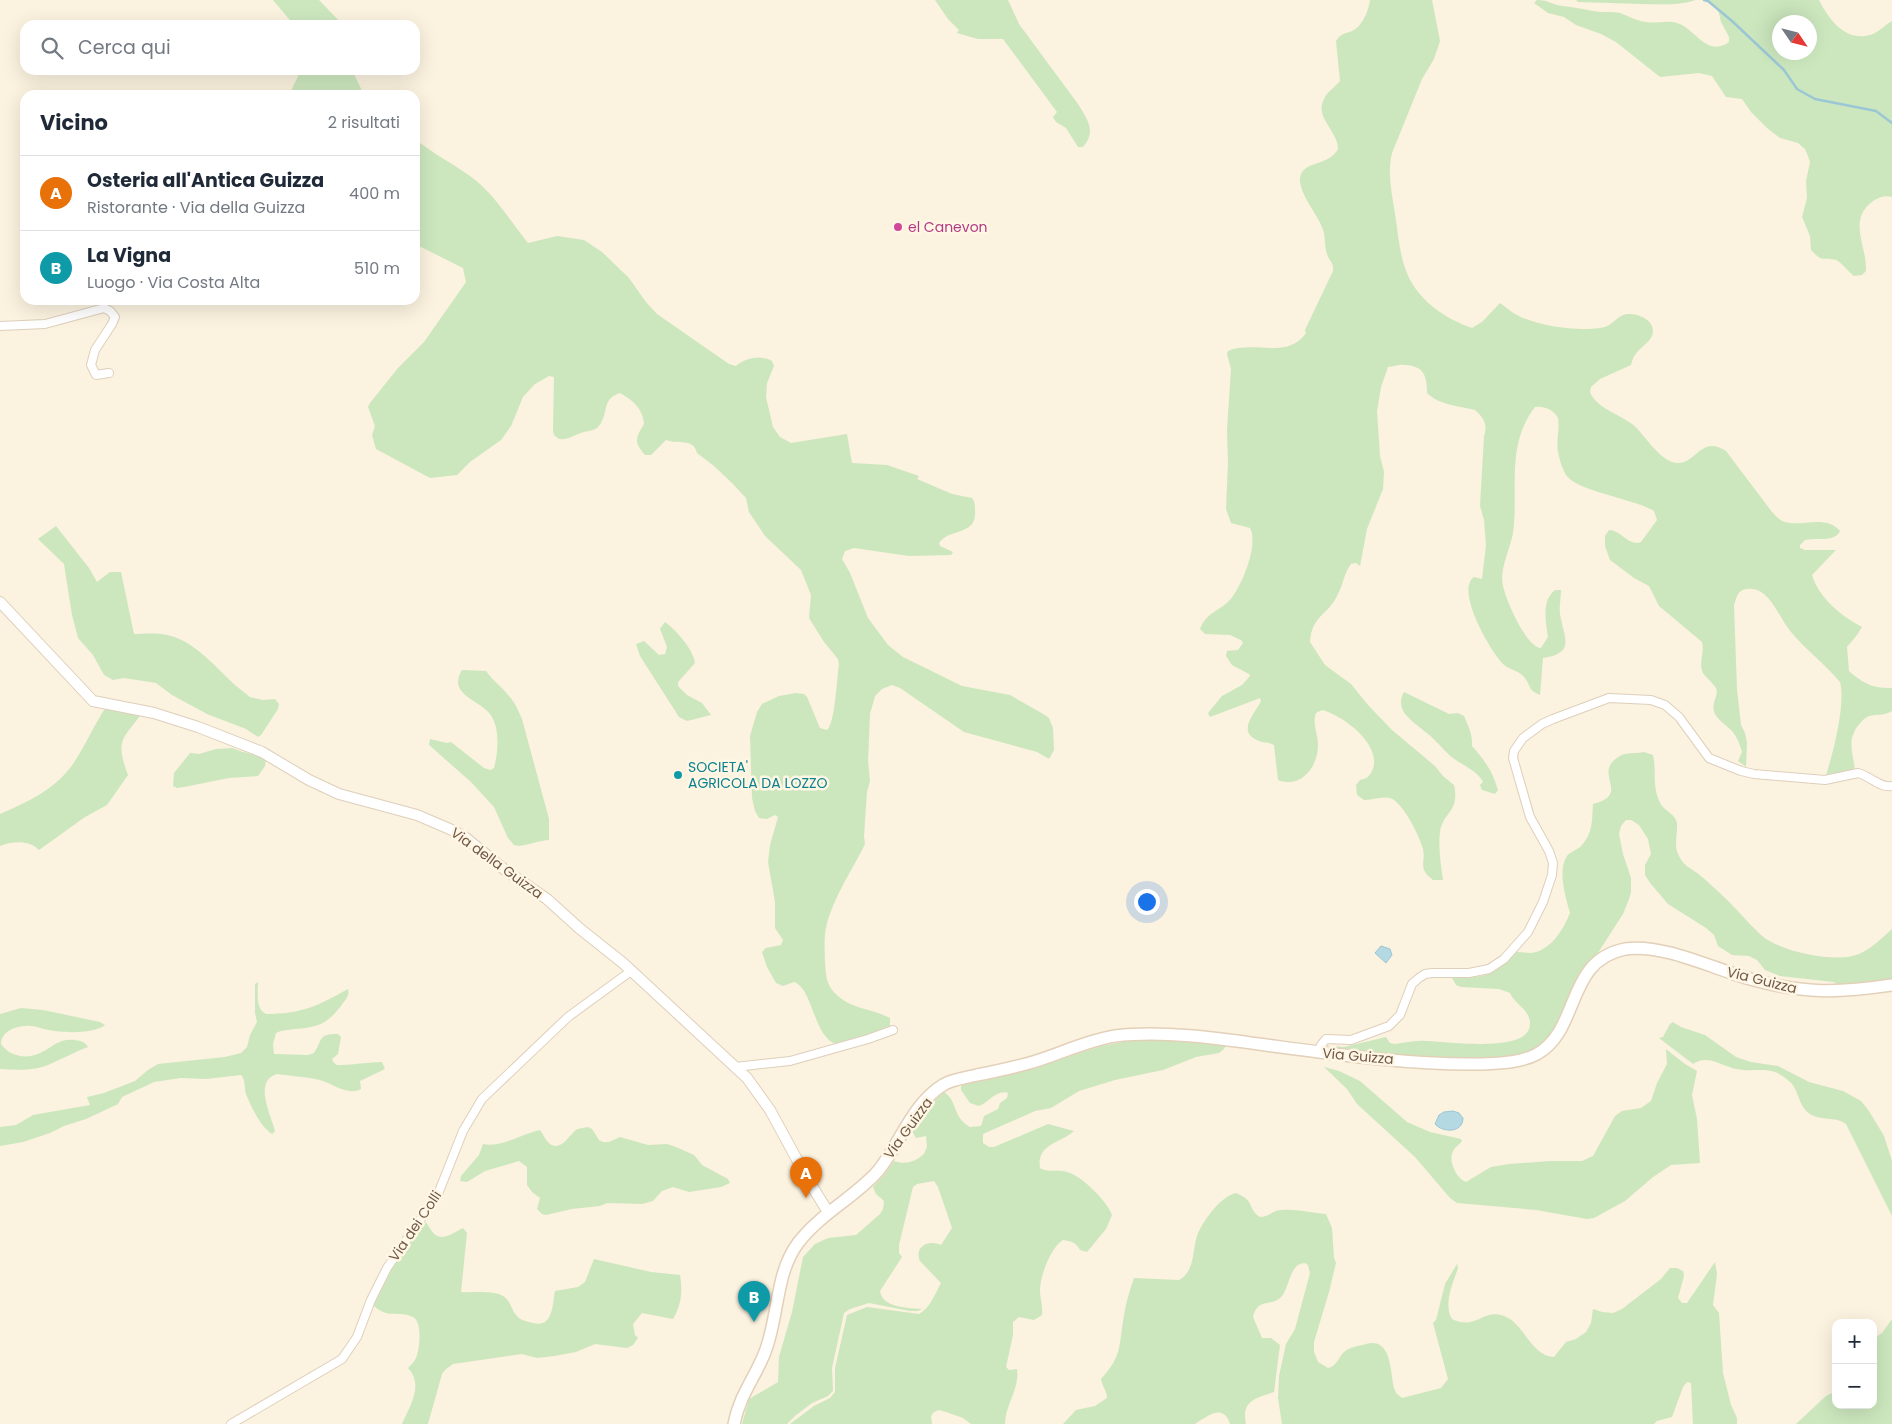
<!DOCTYPE html>
<html lang="it">
<head>
<meta charset="utf-8">
<style>
	:root { --surface:#fff; --page:#f2f2f3; --text:#1f2937; --muted:#747a83; --line:#e0e1e3; --accent:#ea580c }
	body { margin:0; font-family:Poppins,sans-serif; background:var(--page); color:var(--text) }
	.controls { position:absolute; right:15px; bottom:15px; display:grid; overflow:hidden; border-radius:10px; box-shadow:0 5px 20px #0002 }
	.controls button { width:45px; height:45px; display:grid; place-items:center; padding:0; border:0; border-bottom:1px solid var(--line); background:var(--surface); color:var(--text); font:25px sans-serif }
	.compass { position:absolute; left:1772px; top:15px; width:45px; height:45px; border-radius:50%; background:var(--surface); box-shadow:0 5px 20px #0002; rotate:125deg }
	.you { position:absolute; left:1146px; top:901px; width:18px; height:18px; margin:-12px; border:4px solid #fff; border-radius:50%; background:#1a73e8; box-shadow:0 0 0 8px #1a73e833 }
	.badge { display:grid; place-items:center; width:32px; height:32px; border-radius:50%; background:var(--accent); color:#fff; font-size:16px; font-weight:700 }
	.pin { position:absolute; translate:-50% -41px; filter:drop-shadow(0 1px 2px #0008) }
	.pin::after { content:''; position:absolute; top:26px; width:18px; height:15px; background:inherit; clip-path:polygon(0 0,100% 0,50% 100%) }
	.list { margin:0; padding:0; list-style:none }
	h2 { display:flex; justify-content:space-between; align-items:center; height:65px; margin:0; padding:0 20px; font-size:21px }
	h2 small { font-size:16px; font-weight:400; color:var(--muted) }
	.list li { display:grid; grid-template-columns:32px 1fr auto; gap:15px; align-items:center; box-sizing:border-box; height:75px; padding:0 20px; border-top:1px solid var(--line) }
	.list b { display:block; font-size:19px; white-space:nowrap }
	.list p { margin:0; font-size:16px; white-space:nowrap; color:var(--muted) }
	.list em { font-size:16px; font-style:normal; color:var(--muted) }
	.icon { flex:none; width:28px; height:28px; fill:none; stroke:currentColor; stroke-width:2; stroke-linecap:round; stroke-linejoin:round }
	.map { position:relative; flex:none; width:1892px; height:1424px; overflow:hidden }
	.search { position:absolute; background:var(--surface); box-shadow:0 5px 20px #0002; left:20px; top:20px; width:400px; height:55px; display:flex; align-items:center; gap:12px; box-sizing:border-box; padding:0 18px; border-radius:15px; color:var(--muted); font-size:19px }
	.panel { position:absolute; background:var(--surface); box-shadow:0 5px 20px #0002; left:20px; top:90px; width:400px; height:215px; border-radius:15px }
	.map>svg:first-child { display:block }
</style>
</head>
<body>
<div class="map">
<svg width="1892" height="1424" viewBox="0 0 1892 1424">
	<rect width="100%" height="100%" fill="#fbf2df"/>
	<g fill="#cce7be" fill-rule="evenodd">
		<path d="M273,0H319L343,25H294Z"/>
		<path d="M935,0H1008L1019,24L1078,104C1087,119 1097,131 1083,147H1078L1066,128L1056,122L1053,117L1057,112L1003,39H978L957,33L959,30L948,19Z"/>
		<path d="M1370,0H1432L1440,41L1434,59L1422,79L1392,153C1387,174 1392,194 1395,214C1398,232 1399,251 1405,268C1415,298 1443,318 1472,328L1482,322L1500,303C1508,309 1516,316 1526,319C1547,327 1582,332 1605,327C1614,324 1618,315 1627,314C1637,313 1653,319 1653,331C1653,341 1640,347 1635,355C1633,357 1632,362 1631,365L1600,379L1591,387L1590,392C1596,408 1619,414 1632,424C1645,434 1660,463 1678,463C1697,463 1701,435 1726,451L1772,512C1776,516 1779,520 1785,522C1802,527 1826,514 1840,531C1834,543 1816,537 1805,540L1800,545V548L1805,550H1836L1812,575C1819,598 1841,616 1862,627L1857,635L1847,647L1849,671C1862,683 1874,689 1892,688V711C1884,716 1877,714 1869,716C1864,718 1860,723 1857,727C1847,742 1853,753 1855,770L1826,775C1833,754 1846,703 1840,682C1825,664 1806,650 1791,632C1779,619 1770,586 1747,589C1738,589 1736,598 1734,606L1737,689L1741,725L1745,733L1747,743L1746,767L1738,761L1742,752C1740,744 1737,737 1732,731C1726,725 1719,721 1715,714C1711,705 1716,700 1717,691C1717,686 1706,678 1703,673C1698,662 1705,653 1702,642L1659,606L1649,586L1634,578L1610,560L1605,546V536L1609,530C1621,530 1629,547 1641,542L1657,520L1654,511C1635,499 1576,491 1566,475C1563,470 1560,462 1559,456C1555,443 1560,431 1558,418C1553,409 1544,406 1535,407C1505,446 1519,489 1513,533C1510,550 1499,569 1503,586C1506,600 1526,647 1541,648L1548,637C1546,622 1541,601 1555,590H1561C1561,598 1559,606 1560,614C1564,638 1576,653 1543,658L1540,695C1527,690 1531,684 1523,676C1518,670 1509,670 1503,664C1490,651 1455,590 1474,577L1482,579L1486,545L1484,520L1480,506L1484,436C1488,425 1484,418 1475,410C1459,406 1439,405 1427,393C1427,376 1424,366 1405,365C1399,364 1394,367 1388,367L1381,387L1377,411L1380,456L1384,472L1383,489L1367,529L1360,566L1356,563L1351,564C1344,573 1343,585 1337,596C1328,615 1312,615 1310,642L1325,665L1351,684L1368,705L1392,730L1435,766L1443,776L1454,785C1460,812 1443,812 1440,832C1438,848 1441,865 1443,880H1433C1417,867 1426,864 1423,849C1420,837 1403,802 1390,798C1382,796 1372,800 1364,800L1357,795L1356,785L1360,780C1366,779 1369,777 1372,771C1384,746 1343,715 1322,710L1316,713C1312,724 1318,734 1318,745C1318,767 1301,789 1278,780L1274,745C1269,742 1264,743 1259,741C1236,732 1254,715 1261,701L1260,698L1210,717L1208,713L1222,696L1242,685L1250,676L1249,674L1232,665L1226,656L1227,651L1238,650L1243,643L1241,640L1230,635L1205,634L1200,629C1207,612 1218,612 1230,600C1242,586 1259,544 1250,528L1231,523L1226,509L1228,463L1227,430L1231,369L1227,354L1228,351C1253,340 1288,360 1306,333L1305,330L1333,271C1334,262 1329,261 1327,254C1324,245 1326,236 1322,227C1317,213 1295,189 1301,174C1307,161 1328,166 1338,149C1338,130 1314,118 1324,99C1327,92 1335,87 1340,81L1336,41C1341,33 1345,34 1352,31C1362,27 1369,10 1370,0Z"/>
		<path d="M1537,0C1549,0 1553,5 1563,6C1573,7 1583,9 1593,11C1602,13 1612,11 1620,13C1629,16 1636,21 1646,22C1657,24 1669,19 1680,24C1697,32 1708,57 1729,42V37L1721,22L1718,9L1707,0H1819C1829,20 1847,44 1873,34C1880,31 1885,25 1892,21V197C1885,195 1880,197 1873,201C1847,220 1867,245 1866,271L1862,275L1854,276C1850,273 1840,261 1836,260C1822,257 1823,263 1811,250L1810,236L1802,217L1807,198L1806,181L1810,162L1808,156L1805,149L1798,143L1780,138L1767,128L1751,112L1742,99L1726,97L1712,76L1699,73L1660,77L1616,42L1601,34L1576,25L1564,17L1548,13L1534,3ZM1780,22H1810V52H1780Z"/>
		<path d="M1576,0H1696C1678,6 1660,4 1641,4C1620,3 1599,3 1578,2Z"/>
		<path d="M301,70H352L364,95H289Z"/>
		<path d="M415,139C432,153 452,163 470,176C494,193 510,221 528,243L557,236L584,240L602,252L629,278L646,302L657,314L729,364L736,366C747,357 761,355 772,361L774,366L767,383L766,397L773,427L780,437L791,443L847,434L852,463L887,465L919,476L917,479L952,494L972,498C975,502 975,505 975,510C977,537 950,527 939,543L940,546L953,552L951,555L909,556L854,548L845,551L842,559L850,573L868,618L888,645L903,657L962,686L1010,695L1045,715L1049,718L1053,728L1054,750L1049,759L1037,752L964,732L900,688L892,685L882,689L875,696L870,714L868,761L870,781L867,792L864,836L865,844C852,871 828,905 825,935C824,944 825,953 825,962C826,976 826,986 838,996C852,1009 873,1009 890,1018V1027L881,1033L839,1045C836,1044 831,1042 829,1040C813,1026 811,988 794,982L783,986L776,983L767,967L762,952L766,948L781,945L783,940L775,928V902L768,862L770,845L778,817L775,815L767,819L759,818L755,811L752,798L750,736L757,712L762,704L779,696L796,693L804,694L807,697L820,728L827,730C835,724 837,677 839,664L838,659L824,642L809,618L811,595L801,570L765,536L749,512L746,498L733,484L714,466L697,453C693,437 679,445 666,440L651,455H645C634,442 635,439 644,424C643,409 633,400 620,393C600,399 610,416 597,428C593,431 586,431 581,433C572,436 568,440 559,439L554,435L553,431L554,377L549,376L535,384L523,397L511,426L501,440L470,462L457,475L430,478L376,449L372,435L375,426L368,407L370,403L398,368L424,342L466,282L463,268L415,244Z"/>
		<path d="M56,526L89,568L97,582L110,572H121L134,634C142,634 152,633 161,634C197,638 218,673 245,693L250,697L263,700L275,699L279,704L278,709L261,735L258,737L246,729L207,714L172,695L156,683L124,678L113,680L104,675L93,655L78,638L72,615L64,564L38,539Z"/>
		<path d="M665,622C677,631 693,649 695,663L678,682V686L687,695L702,703L711,715L687,721L679,717L640,656L636,644L644,641L659,655L665,654L667,647L660,629Z"/>
		<path d="M462,670L486,671C493,681 501,686 508,695C515,702 518,710 522,719L549,819V840C539,840 522,848 514,845L508,838L494,807L471,782L429,745L430,739L447,743L451,742L484,768L490,770L494,768C498,753 500,731 492,717C483,700 446,696 462,670Z"/>
		<path d="M1404,692L1449,714L1458,713L1464,716C1468,725 1473,736 1472,746C1485,761 1492,770 1498,790L1495,794L1482,790L1480,785L1483,782C1478,771 1462,765 1453,758C1444,751 1437,741 1428,734C1415,722 1393,712 1404,692Z"/>
		<path d="M106,707L143,712C122,740 115,740 128,775L107,805L85,817L39,850C30,840 12,841 0,846V814C28,802 58,788 75,761C86,744 94,725 106,707Z"/>
		<path d="M233,748C244,754 255,753 266,759L265,766L258,776L229,778L184,787L177,788L173,786L174,773L190,753L199,754L216,749Z"/>
		<path d="M1644,752L1653,755C1657,773 1651,789 1662,806C1667,812 1675,814 1677,823C1678,834 1673,845 1679,856C1684,867 1693,869 1701,876C1708,882 1714,888 1721,894C1735,907 1747,922 1761,935C1778,951 1836,964 1859,954C1871,949 1882,938 1892,929V982L1843,989L1834,982L1780,976L1765,970L1757,960L1749,956L1732,955L1718,946L1714,935L1706,928L1668,904L1651,884L1645,875V865L1651,854L1648,839L1639,825L1631,820H1626L1621,826L1619,834L1623,854L1631,878V892L1629,899L1623,914L1596,956L1582,984L1546,1045L1517,1057L1457,1059L1400,1057L1332,1048L1333,1046L1344,1047L1386,1037L1390,1043L1395,1044C1405,1043 1415,1040 1425,1041C1444,1041 1528,1054 1530,1025C1531,1010 1516,1006 1510,993L1499,989L1461,987L1456,985L1452,978C1482,978 1496,976 1516,952C1522,952 1530,954 1536,952C1553,947 1564,928 1570,913C1566,898 1557,871 1567,856C1571,851 1578,850 1582,845C1593,833 1592,819 1593,804C1633,794 1590,773 1620,756C1626,752 1636,754 1644,752Z"/>
		<path d="M258,982C258,992 255,1009 266,1014C301,1014 318,1006 348,989C350,996 345,1000 341,1006C326,1025 318,1027 295,1029C288,1030 282,1030 276,1033L273,1044L274,1054L308,1055L314,1053C323,1039 318,1034 338,1034L341,1037L338,1054L332,1059C333,1061 334,1064 337,1065C340,1066 373,1062 382,1062L385,1069L360,1081L361,1089C347,1096 334,1084 320,1080C307,1077 291,1076 277,1074C253,1081 271,1115 275,1131L272,1134C261,1127 251,1107 246,1094C244,1087 246,1081 241,1075L206,1079L181,1078L154,1082L122,1097L118,1104L86,1119L64,1126L50,1133L23,1142L0,1146V1127L16,1125L33,1115L90,1105L87,1097L104,1093L135,1081L148,1070L158,1064L225,1057L241,1053L247,1047L250,1035L257,1022L255,1013V984Z"/>
		<path d="M21,1008L43,1010L100,1022L105,1025C95,1034 62,1033 49,1030C41,1029 34,1025 26,1026C15,1026 1,1032 1,1044C9,1056 26,1060 40,1053C53,1047 59,1038 75,1040C81,1041 85,1042 88,1047C74,1052 62,1059 48,1065C33,1071 16,1070 0,1069V1014Z"/>
		<path d="M1673,1022L1681,1027L1705,1035L1736,1057L1751,1062L1778,1066L1809,1082L1843,1091L1861,1101L1869,1111L1884,1136L1892,1161V1216L1846,1124C1835,1116 1821,1121 1810,1114C1798,1106 1799,1090 1790,1082C1772,1064 1757,1073 1736,1069C1721,1066 1708,1054 1693,1064L1659,1038L1663,1037L1670,1024Z"/>
		<path d="M1134,1040L1204,1041L1227,1044L1224,1049L1219,1053L1196,1057L1163,1070L1115,1080L1079,1091L1051,1108L1035,1111L983,1134V1143L989,1147H994L1048,1124L1074,1131C1061,1143 1036,1144 1040,1168C1047,1173 1058,1169 1067,1172C1081,1175 1107,1201 1112,1215L1106,1229L1087,1252L1080,1250C1077,1243 1071,1241 1063,1240C1051,1247 1040,1276 1040,1290C1040,1299 1043,1306 1042,1315L1034,1320L1019,1317L1013,1322V1335L1006,1367L1009,1370L1017,1369C1020,1389 1005,1405 1005,1424H971L963,1418L949,1413L939,1410L934,1412L931,1416L932,1424H790L814,1406L830,1398L835,1392V1368L847,1315L867,1307L919,1314C930,1308 935,1294 941,1283L920,1261C914,1247 928,1239 941,1245L952,1228L938,1187L934,1181L917,1184L913,1187L899,1245V1253L902,1257L880,1291C882,1308 909,1308 922,1309L918,1311H910L869,1303L850,1309L844,1313L832,1368L833,1391L828,1396L812,1403L795,1416L787,1424H742L749,1399L778,1382L779,1357L792,1312L803,1257L815,1244L828,1238L856,1235L880,1214L883,1209L884,1201L876,1194L873,1187L884,1175L894,1161C905,1165 915,1162 924,1154L927,1147L926,1136L916,1138L912,1131L925,1110L944,1092C958,1101 952,1117 970,1127L981,1126L984,1116L998,1109L1000,1103L1007,1098L1008,1093C997,1089 989,1102 979,1106L970,1103L961,1090V1086L966,1082L1043,1065L1101,1046Z"/>
		<path d="M1666,1049L1685,1064L1697,1071L1692,1095L1697,1119L1700,1163L1671,1165L1653,1177L1625,1201L1594,1218L1587,1219L1536,1210L1457,1203L1450,1198L1415,1157L1357,1104L1347,1089L1324,1067L1339,1071L1360,1081L1407,1122L1430,1132L1461,1139L1462,1141C1459,1145 1453,1148 1452,1154C1449,1163 1457,1179 1466,1182L1491,1167L1509,1164L1550,1161H1582L1593,1156L1615,1116L1622,1111L1641,1108L1651,1101L1657,1083L1667,1064Z"/>
		<path d="M588,1127L592,1129L599,1140L603,1142H609L620,1137L648,1145L667,1144L676,1147L694,1155L702,1165L728,1179L730,1183L721,1187L689,1192L673,1187L662,1191L653,1201L642,1204L607,1203L600,1206L572,1209L546,1215L542,1214L537,1209L540,1198L532,1192L527,1185V1167L519,1161L485,1171L467,1182L460,1181L461,1176L479,1155L483,1144C500,1148 522,1134 540,1130C543,1134 544,1137 547,1141C559,1155 568,1136 576,1130C579,1128 585,1128 588,1127Z"/>
		<path d="M1236,1193C1256,1201 1247,1209 1260,1217C1269,1217 1273,1210 1282,1210C1296,1209 1312,1213 1326,1214L1332,1228L1334,1258L1336,1263L1329,1292L1314,1342V1352L1318,1362L1328,1368C1337,1366 1338,1358 1344,1352C1349,1347 1359,1346 1366,1344C1392,1337 1390,1372 1394,1388L1396,1393L1402,1398L1441,1388L1448,1379L1433,1323L1436,1320L1445,1284L1457,1264L1458,1268C1453,1283 1443,1304 1452,1319C1476,1331 1483,1308 1504,1316C1524,1323 1531,1356 1554,1357L1566,1342L1576,1339L1586,1332L1591,1323L1593,1309L1602,1312L1613,1313L1622,1309L1661,1279L1670,1268H1677L1683,1271L1684,1276L1678,1298L1682,1303H1687L1715,1262L1717,1274L1713,1305L1719,1313L1723,1373L1731,1405L1737,1418V1424H1693L1691,1383L1687,1382L1683,1387L1672,1417L1657,1421L1654,1424H1282L1278,1398L1279,1376L1286,1344L1295,1329L1310,1273L1308,1265L1305,1263C1290,1263 1290,1285 1282,1296C1272,1308 1258,1296 1253,1317L1262,1338H1271L1280,1345L1274,1392C1255,1398 1241,1401 1246,1424H1230C1223,1403 1208,1416 1195,1424H1063L1076,1410L1095,1406L1107,1398C1107,1391 1102,1386 1101,1379C1121,1357 1119,1348 1123,1321C1125,1306 1129,1292 1134,1278L1179,1280C1196,1271 1192,1248 1198,1233C1204,1220 1221,1196 1236,1193Z"/>
		<path d="M426,1222C438,1244 444,1238 463,1228L467,1233L461,1292C473,1293 492,1290 503,1296C511,1301 511,1309 516,1315C519,1319 524,1321 529,1322C553,1330 552,1308 555,1291L578,1287L585,1282L594,1259L651,1272L680,1275C683,1291 681,1306 673,1319L642,1313L633,1324L635,1335L638,1338L633,1345L627,1348L595,1344L576,1352L554,1356L537,1358L522,1354L453,1364L446,1369L442,1374L428,1424H402C410,1406 424,1385 408,1368C412,1364 416,1360 417,1355C420,1347 422,1321 413,1317C399,1310 388,1320 373,1305L394,1264Z"/>
		<path d="M1892,1319V1424H1796L1826,1396L1836,1391V1405H1873V1368L1876,1361L1873,1360V1339L1882,1333Z"/>
	</g>
	<g fill="#b4d9e3" stroke="#9bc7d5">
		<path d="M1381,946L1390,949L1392,955L1386,963L1375,953Z"/>
		<path d="M1453,1111L1459,1113L1463,1118C1463,1133 1443,1133 1435,1124L1439,1115L1444,1112Z"/>
	</g>
	<g fill="none" stroke-linecap="round" stroke-linejoin="round">
		<path stroke="#9bc7d5" stroke-width="2.5" d="M1704,0L1708,1L1732,21L1784,70L1797,89L1815,99L1876,111L1892,123"/>
		<g stroke="#decfbb" stroke-width="10">
			<g id="minor">
				<path d="M0,326L45,324L104,308L110,311L115,317L112,324L95,350L91,365L96,375L109,373"/>
				<path d="M1318,1052L1321,1045L1326,1039L1351,1040L1389,1026L1400,1015L1412,984L1419,978L1425,974L1432,973H1469L1489,969L1504,959L1528,932L1543,902L1552,875L1553,863L1549,851L1530,817L1513,758L1514,751L1523,738L1542,724L1553,719L1609,698L1651,700L1665,705L1679,717L1709,758L1741,771L1754,774L1825,780L1858,773C1870,776 1880,788 1892,786"/>
				<path d="M735,1067L790,1061L868,1039L893,1030"/>
				<path d="M231,1424L342,1359L357,1337L371,1300L387,1268L438,1194L463,1131L482,1099L568,1017L631,971"/>
			</g>
		</g>
		<g stroke="#decfbb" stroke-width="12">
			<path id="tertiary" d="M0,602L93,701L154,713L198,727L262,752L309,780L339,794L417,815L452,830L466,838L505,870L547,899L579,928L623,963L747,1078L770,1110L807,1178L828,1212"/>
		</g>
		<g stroke="#e3d0b9" stroke-width="14">
			<path id="secondary" d="M734,1424C740,1394 755,1378 765,1352C779,1316 775,1274 798,1243C821,1213 854,1198 878,1171C900,1144 912,1104 943,1085C952,1079 966,1078 977,1075C993,1072 1010,1068 1026,1064C1056,1056 1084,1041 1115,1036C1165,1030 1223,1039 1273,1046C1340,1055 1412,1065 1480,1064C1499,1063 1520,1063 1537,1054C1581,1029 1565,961 1625,949C1662,943 1714,969 1750,979C1804,994 1838,993 1892,985"/>
		</g>
		<use href="#minor" stroke="#fff" stroke-width="8"/>
		<use href="#tertiary" stroke="#fff" stroke-width="10"/>
		<use href="#secondary" stroke="#fff" stroke-width="11"/>
	</g>
	<circle fill="#d1479c" stroke="#fff6e4" stroke-width="2" cx="898" cy="227" r="5"/>
	<circle fill="#0f9aa8" stroke="#fff6e4" stroke-width="2" cx="678" cy="775" r="5"/>
	<g text-anchor="middle" stroke-width="5" stroke-linejoin="round" paint-order="stroke">
		<g font-size="14" fill="#b23c85" stroke="#fff6e4" text-anchor="start">
			<text x="908" y="232">el Canevon</text>
		</g>
		<g font-size="14" fill="#0d838f" stroke="#fff6e4" text-anchor="start">
			<text x="688" y="772">SOCIETA'<tspan x="688" dy="16">AGRICOLA DA LOZZO</tspan></text>
		</g>
		<g font-size="14" fill="#705948" stroke="#fff6e4">
			<text transform="translate(497 863) rotate(36)" y="5">Via della Guizza</text>
			<text transform="translate(1762 980) rotate(14)" y="5">Via Guizza</text>
			<text transform="translate(1358 1056) rotate(5)" y="5">Via Guizza</text>
			<text transform="translate(908 1128) rotate(-54)" y="5">Via Guizza</text>
			<text transform="translate(415 1226) rotate(-56)" y="5">Via dei Colli</text>
		</g>
	</g>
</svg>
<div class="controls">
<button>+</button>
<button>−</button>
</div>
<svg class="compass" viewBox="-18 -18 36 36"><path d="M0-13l5 13h-10z" fill="#e53935"/><path d="M0 13l5-13h-10z" fill="#747a83"/></svg>
<div class="you"></div>
<div class="pin badge" style="left:806px;top:1198px;background:#e8710a">A</div>
<div class="pin badge" style="left:754px;top:1322px;background:#0f9aa8">B</div>
<div class="search"><svg class="icon" aria-label="search" viewBox="0 0 24 24"><circle cx="10" cy="10" r="6"/><path d="M15 15l6 6"/></svg>Cerca qui</div>
<section class="panel">
<h2>Vicino<small>2 risultati</small></h2>
<ul class="list">
<li><span class="badge" style="background:#e8710a">A</span><div><b>Osteria all'Antica Guizza</b><p>Ristorante · Via della Guizza</p></div><em>400 m</em></li>
<li><span class="badge" style="background:#0f9aa8">B</span><div><b>La Vigna</b><p>Luogo · Via Costa Alta</p></div><em>510 m</em></li>
</ul>
</section>
</div>
</body>
</html>
